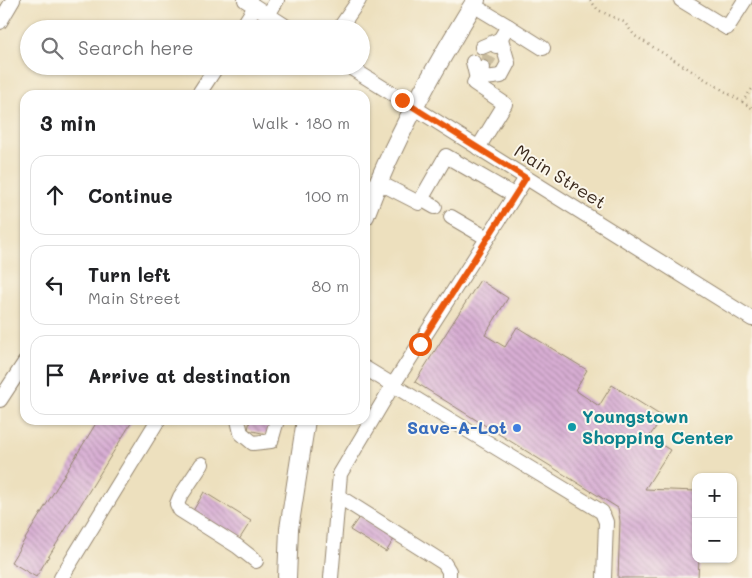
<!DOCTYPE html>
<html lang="en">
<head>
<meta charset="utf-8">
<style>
	:root { --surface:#fff; --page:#f6f6f6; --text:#202124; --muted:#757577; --line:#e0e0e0 }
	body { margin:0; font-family:Mali,sans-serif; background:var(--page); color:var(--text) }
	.controls { position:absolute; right:15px; bottom:15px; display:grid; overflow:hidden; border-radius:10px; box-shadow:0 1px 4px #0004 }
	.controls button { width:45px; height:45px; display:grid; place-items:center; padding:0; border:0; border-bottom:1px solid var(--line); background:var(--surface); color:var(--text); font:25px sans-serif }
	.stop { position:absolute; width:15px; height:15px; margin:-11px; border:4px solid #ea580c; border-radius:50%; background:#fff }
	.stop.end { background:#ea580c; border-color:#fff; box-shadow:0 1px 5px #0008 }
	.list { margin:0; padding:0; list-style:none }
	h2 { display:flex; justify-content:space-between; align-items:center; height:65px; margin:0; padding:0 20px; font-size:21px }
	h2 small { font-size:16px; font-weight:400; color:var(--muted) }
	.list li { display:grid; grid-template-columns:32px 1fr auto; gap:15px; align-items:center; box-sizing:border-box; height:80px; margin:0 10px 10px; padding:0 10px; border:1px solid var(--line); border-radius:15px }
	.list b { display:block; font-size:19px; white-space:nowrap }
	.list p { margin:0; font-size:16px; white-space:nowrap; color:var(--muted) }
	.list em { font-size:16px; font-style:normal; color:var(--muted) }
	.icon { flex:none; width:28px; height:28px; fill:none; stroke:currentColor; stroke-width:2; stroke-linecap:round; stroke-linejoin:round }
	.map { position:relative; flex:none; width:752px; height:578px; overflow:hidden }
	.search { position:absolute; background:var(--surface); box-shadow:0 1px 4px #0004; left:20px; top:20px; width:350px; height:55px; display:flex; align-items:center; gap:12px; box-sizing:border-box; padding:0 18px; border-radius:28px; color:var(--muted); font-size:19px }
	.panel { position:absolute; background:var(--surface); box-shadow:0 1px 4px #0004; left:20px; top:90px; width:350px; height:335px; border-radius:15px }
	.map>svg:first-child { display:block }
</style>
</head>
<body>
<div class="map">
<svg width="752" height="578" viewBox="0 0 752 578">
	<defs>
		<pattern id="building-back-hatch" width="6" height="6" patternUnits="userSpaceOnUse" patternTransform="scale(1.25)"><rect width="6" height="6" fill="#d8aed4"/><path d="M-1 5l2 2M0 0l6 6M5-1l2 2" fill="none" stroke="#b08eab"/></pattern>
	</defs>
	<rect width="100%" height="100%" fill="#fbf7ec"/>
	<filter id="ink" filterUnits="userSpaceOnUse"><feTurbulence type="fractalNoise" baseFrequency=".02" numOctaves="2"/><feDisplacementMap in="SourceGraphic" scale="10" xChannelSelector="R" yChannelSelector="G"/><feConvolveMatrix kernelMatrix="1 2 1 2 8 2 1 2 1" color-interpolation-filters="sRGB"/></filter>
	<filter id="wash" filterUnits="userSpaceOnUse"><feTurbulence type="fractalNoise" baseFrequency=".0096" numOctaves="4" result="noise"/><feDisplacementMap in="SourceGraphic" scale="20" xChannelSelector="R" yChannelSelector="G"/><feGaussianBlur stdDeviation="1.12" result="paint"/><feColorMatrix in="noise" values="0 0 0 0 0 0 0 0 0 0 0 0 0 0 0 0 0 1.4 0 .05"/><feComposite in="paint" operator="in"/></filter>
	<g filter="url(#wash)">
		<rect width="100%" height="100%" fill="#ede0be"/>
		<g id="blocks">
			<g fill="url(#building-back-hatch)">
				<path d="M480,280L508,298L485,335L505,347L517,327L587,370L575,390L599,406L612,385L663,417L649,437L670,450L645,489L696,491V559H699L698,578H618L620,521L618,508L415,382Z"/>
				<path d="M98,420H133L36,577L11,562Z"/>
				<path d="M250,420H274L271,435L248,430Z"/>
				<path d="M204,492L251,521L237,543L190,516Z"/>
				<path d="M360,516L396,536L386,552L350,530Z"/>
			</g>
		</g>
	</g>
	<g filter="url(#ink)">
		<use href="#blocks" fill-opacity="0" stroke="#94856e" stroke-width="1"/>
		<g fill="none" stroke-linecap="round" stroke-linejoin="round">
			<path stroke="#c9bc9e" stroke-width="14" stroke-dasharray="14 7" stroke-linecap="butt" d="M483,68L492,53"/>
			<g stroke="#94856e" stroke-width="16">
				<g id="minor">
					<path d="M245,0L290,29"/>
					<path d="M681,0L727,28L745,0"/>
					<path d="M473,5L508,26"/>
					<path d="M268,15L277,0"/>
					<path d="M0,22L13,0"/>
					<path d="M241,29L255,7"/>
					<path d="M339,29L359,0"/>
					<path d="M496,46L508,26L543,48"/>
					<path d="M473,62L477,79L501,76L508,63L501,39L482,47"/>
					<path d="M348,66L752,319"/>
					<path d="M198,95L217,66"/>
					<path d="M478,148L505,104L474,83L483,68"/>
					<path d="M378,182L419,203L446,156L514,195"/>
					<path d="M421,199L435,207"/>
					<path d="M451,217L487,238"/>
					<path d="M365,368L602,512L606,522L604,578"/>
					<path d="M0,400L25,362"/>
					<path d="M238,420L241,433L253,443L271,441L277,420"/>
					<path d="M202,464L180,497L177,504L180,510L237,546L256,561"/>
					<path d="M338,496L444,563L449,571V578"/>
					<path d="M61,578L158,420"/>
					<path d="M331,578L340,474L393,385L526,178"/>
				</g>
			</g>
			<g stroke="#94856e" stroke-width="20">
				<g id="major">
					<path d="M365,216C393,140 434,69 476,0"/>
					<path d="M287,578L289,529L306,420"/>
				</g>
			</g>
			<g stroke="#94856e" stroke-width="2.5" stroke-dasharray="1 4" stroke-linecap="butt">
				<path d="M590,0L598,10L624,22L635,36L752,108"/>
				<path d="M742,102L752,89"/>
			</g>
			<use href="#minor" stroke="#fff" stroke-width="14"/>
			<use href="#major" stroke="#fff" stroke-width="18"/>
		</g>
	</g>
	<g fill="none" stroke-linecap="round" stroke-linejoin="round" filter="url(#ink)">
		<path stroke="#ea580c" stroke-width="6" d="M402,100L526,178L420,344"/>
	</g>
	<circle fill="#0f9aa8" stroke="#fbf7ec" stroke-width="2" cx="572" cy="427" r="5"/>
	<circle fill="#3f7fe0" stroke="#fbf7ec" stroke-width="2" cx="517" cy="428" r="5"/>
	<g text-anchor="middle" stroke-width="4" stroke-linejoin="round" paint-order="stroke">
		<g font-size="18" fill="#3b2a1e" stroke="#fbf7ec">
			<text transform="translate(560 177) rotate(32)" y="6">Main Street</text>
		</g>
		<g font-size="18" font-weight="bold" fill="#0d838f" stroke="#fbf7ec" text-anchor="start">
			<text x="582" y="423">Youngstown<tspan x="582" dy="21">Shopping Center</tspan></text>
		</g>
		<g font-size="18" font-weight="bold" fill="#366cbe" stroke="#fbf7ec" text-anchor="end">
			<text x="507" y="434">Save-A-Lot</text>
		</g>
	</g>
</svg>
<div class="controls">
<button>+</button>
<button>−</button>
</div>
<div class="stop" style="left:420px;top:344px"></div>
<div class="stop end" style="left:402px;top:100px"></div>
<div class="search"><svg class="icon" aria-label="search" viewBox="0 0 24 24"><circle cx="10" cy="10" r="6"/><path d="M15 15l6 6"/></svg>Search here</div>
<section class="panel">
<h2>3 min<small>Walk · 180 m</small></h2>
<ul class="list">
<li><svg class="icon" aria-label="ahead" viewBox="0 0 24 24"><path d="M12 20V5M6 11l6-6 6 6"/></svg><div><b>Continue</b></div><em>100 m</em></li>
<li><svg class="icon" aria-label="left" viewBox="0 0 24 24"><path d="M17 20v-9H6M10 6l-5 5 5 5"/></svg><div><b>Turn left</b><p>Main Street</p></div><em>80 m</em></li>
<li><svg class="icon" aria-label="arrive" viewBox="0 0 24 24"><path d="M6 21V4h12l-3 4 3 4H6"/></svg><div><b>Arrive at destination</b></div></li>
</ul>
</section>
</div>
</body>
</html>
